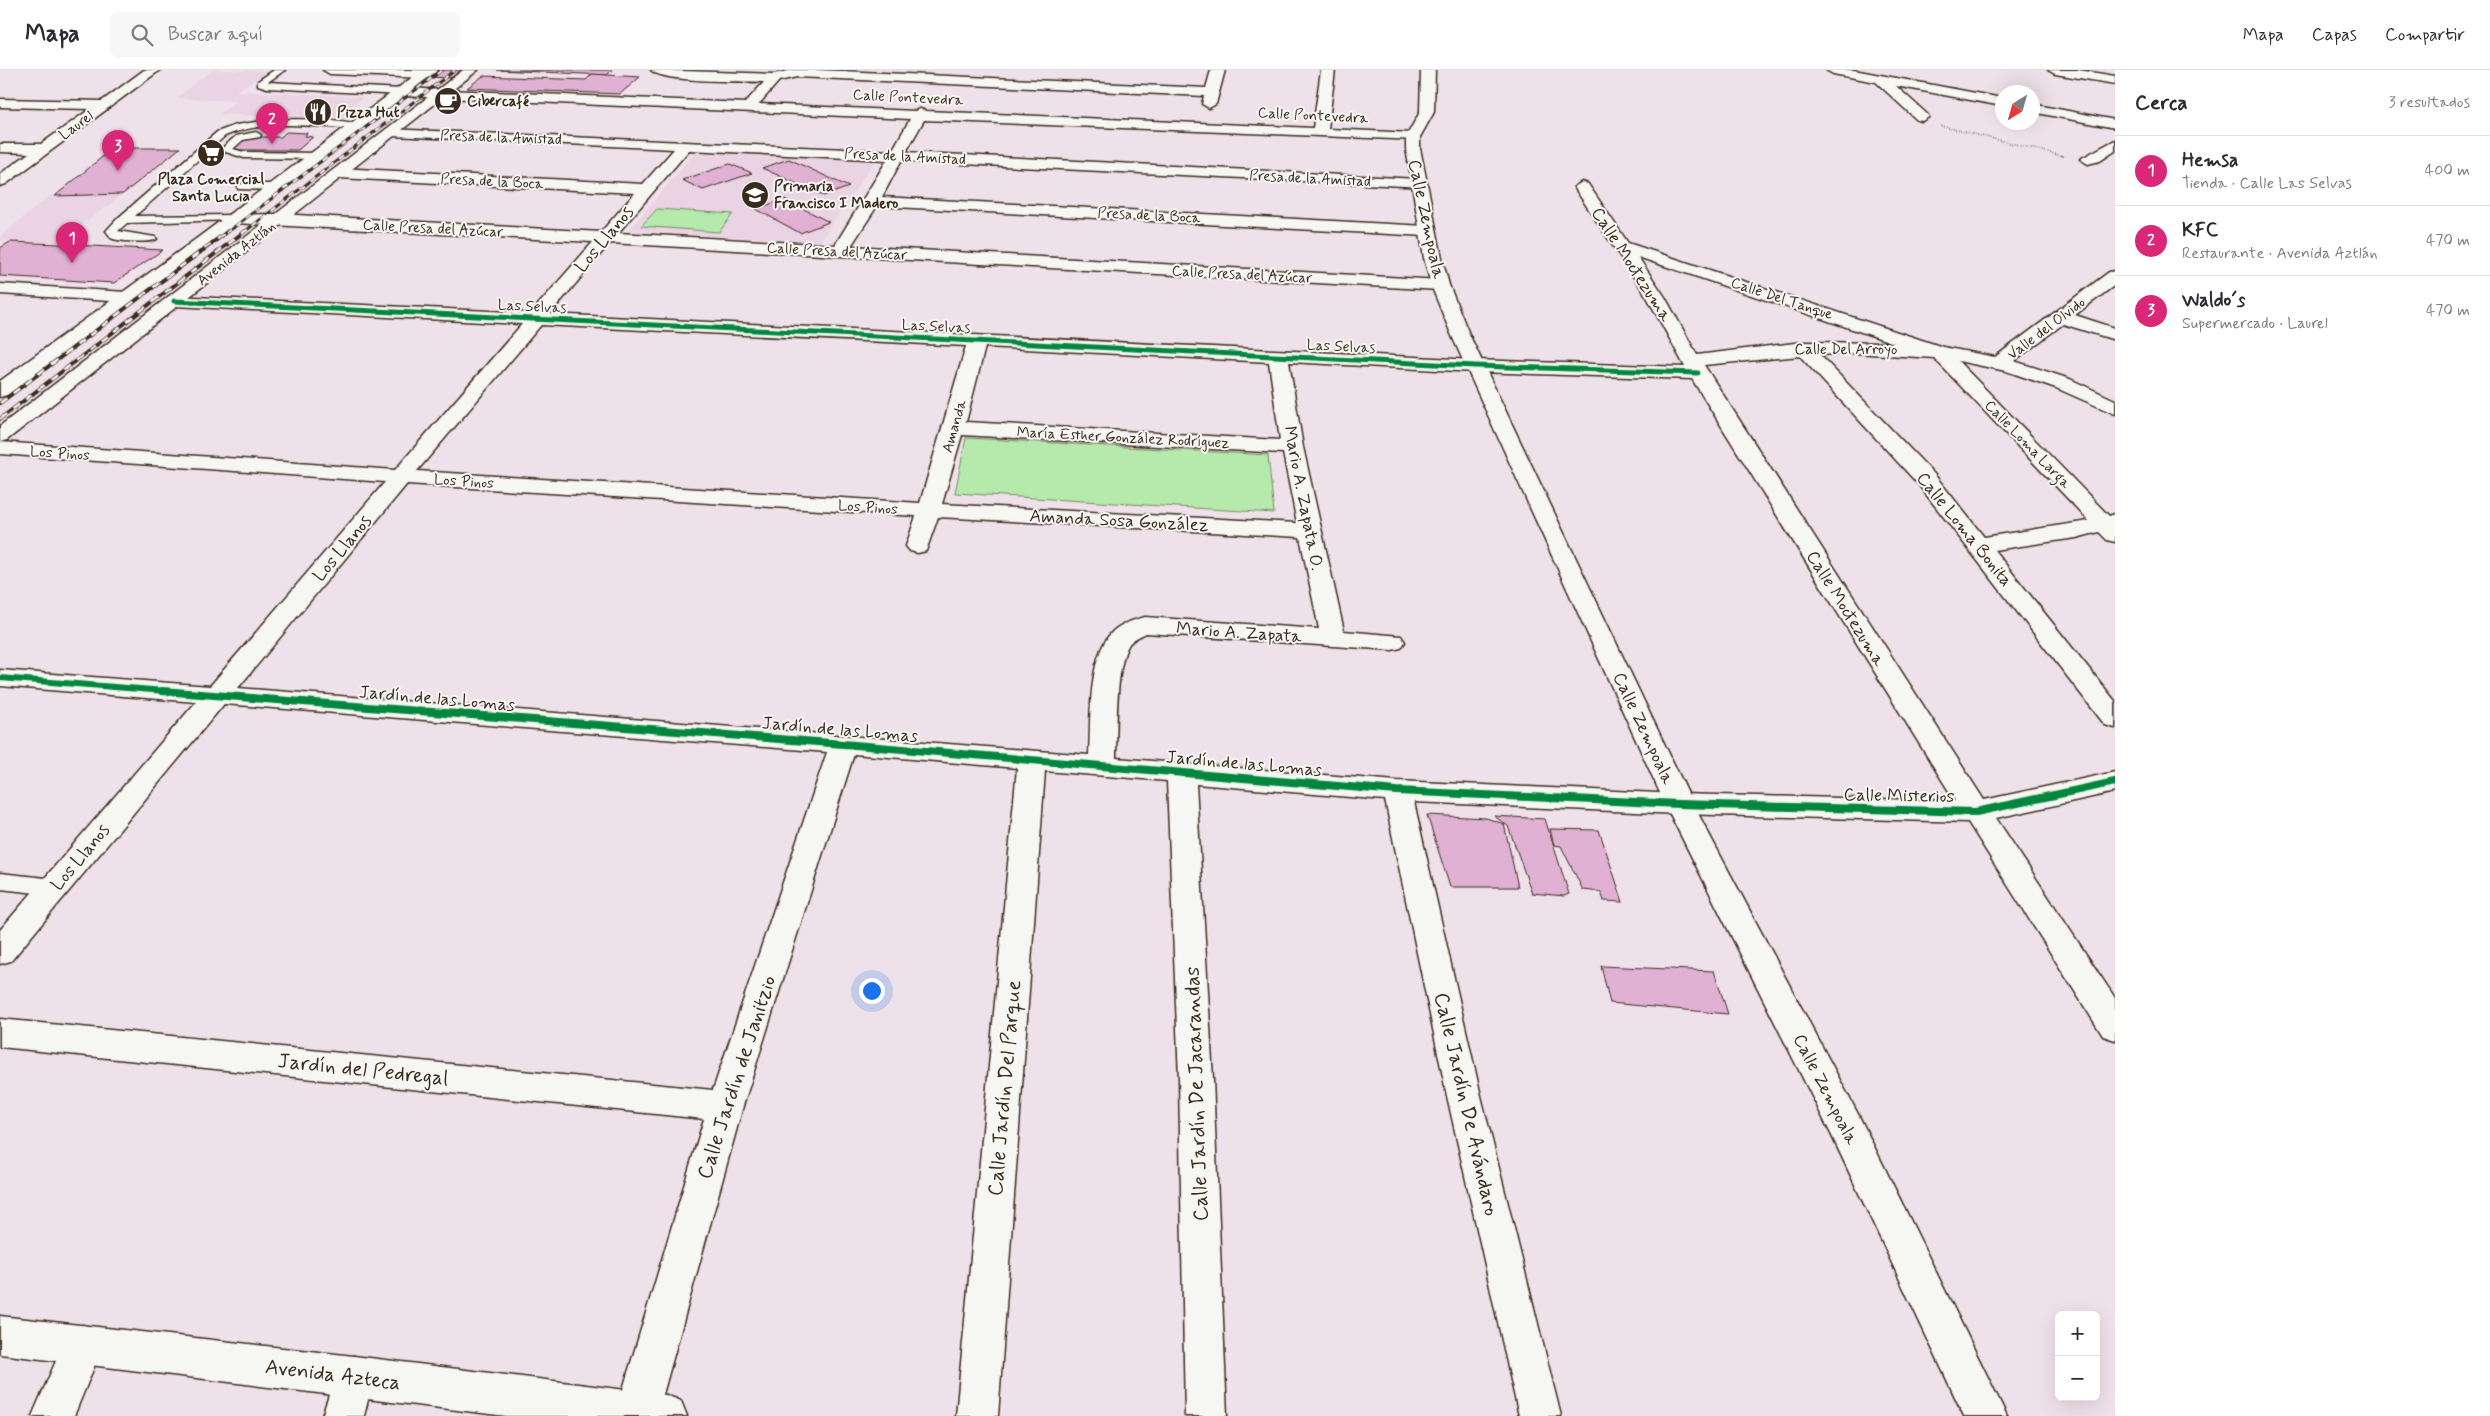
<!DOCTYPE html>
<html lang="es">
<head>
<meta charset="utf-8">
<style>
	:root { --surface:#fff; --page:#f7f7f7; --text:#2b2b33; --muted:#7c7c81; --line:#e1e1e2; --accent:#db2777 }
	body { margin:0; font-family:Mynerve,sans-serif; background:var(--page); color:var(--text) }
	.controls { position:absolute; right:15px; bottom:15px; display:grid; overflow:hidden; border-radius:8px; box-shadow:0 5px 20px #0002 }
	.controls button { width:45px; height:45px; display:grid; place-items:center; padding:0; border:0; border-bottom:1px solid var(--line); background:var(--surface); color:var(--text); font:25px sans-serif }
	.compass { position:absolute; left:1995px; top:15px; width:45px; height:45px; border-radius:50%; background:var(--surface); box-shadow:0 5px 20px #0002; rotate:217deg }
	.you { position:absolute; left:871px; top:920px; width:18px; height:18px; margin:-12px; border:4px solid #fff; border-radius:50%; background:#1a73e8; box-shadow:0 0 0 8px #1a73e833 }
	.badge { display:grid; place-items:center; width:32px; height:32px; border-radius:50%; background:var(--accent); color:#fff; font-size:16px; font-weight:700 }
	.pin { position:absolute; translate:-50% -41px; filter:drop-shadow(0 1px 2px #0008) }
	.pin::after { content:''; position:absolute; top:26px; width:18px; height:15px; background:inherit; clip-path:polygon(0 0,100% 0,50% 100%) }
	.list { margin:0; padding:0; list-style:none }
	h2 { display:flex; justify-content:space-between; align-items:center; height:65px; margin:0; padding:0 20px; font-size:21px }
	h2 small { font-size:16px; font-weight:400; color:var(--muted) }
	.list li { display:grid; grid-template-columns:32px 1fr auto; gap:15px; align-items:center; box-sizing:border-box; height:70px; padding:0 20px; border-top:1px solid var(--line) }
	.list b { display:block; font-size:19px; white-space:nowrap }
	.list p { margin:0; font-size:16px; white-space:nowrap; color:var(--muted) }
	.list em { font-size:16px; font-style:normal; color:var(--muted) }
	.icon { flex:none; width:28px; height:28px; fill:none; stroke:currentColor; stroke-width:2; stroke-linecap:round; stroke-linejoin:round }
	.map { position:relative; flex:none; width:2115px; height:1346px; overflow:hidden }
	header { display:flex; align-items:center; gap:30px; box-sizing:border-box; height:70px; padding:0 25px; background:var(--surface); border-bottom:1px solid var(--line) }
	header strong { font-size:24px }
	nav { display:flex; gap:28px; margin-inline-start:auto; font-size:18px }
	.search { width:350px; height:45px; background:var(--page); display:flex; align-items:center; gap:12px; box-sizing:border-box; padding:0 18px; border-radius:8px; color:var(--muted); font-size:19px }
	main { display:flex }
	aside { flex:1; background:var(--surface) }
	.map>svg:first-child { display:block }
</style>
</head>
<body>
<header>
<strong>Mapa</strong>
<div class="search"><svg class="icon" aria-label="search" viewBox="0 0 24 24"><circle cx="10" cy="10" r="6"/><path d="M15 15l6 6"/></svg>Buscar aquí</div>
<nav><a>Mapa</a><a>Capas</a><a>Compartir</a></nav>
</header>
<main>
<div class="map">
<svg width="2115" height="1346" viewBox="0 0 2115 1346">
	<rect width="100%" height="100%" fill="#efe1e9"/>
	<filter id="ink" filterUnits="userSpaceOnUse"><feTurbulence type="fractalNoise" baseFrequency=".02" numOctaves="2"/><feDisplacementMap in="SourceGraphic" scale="10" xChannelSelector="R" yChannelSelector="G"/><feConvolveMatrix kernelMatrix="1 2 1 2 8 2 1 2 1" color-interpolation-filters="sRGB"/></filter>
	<g filter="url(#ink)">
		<g fill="#ead3e2">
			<path d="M212,0L269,1L236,21L363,27L352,36L363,37L343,50L219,44L237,31L176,28Z"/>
			<path d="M697,80L876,89L820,172L628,161Z"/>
			<path d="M123,124L57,174L0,171V167L49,126Z"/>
		</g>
		<g fill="#b5eaac" stroke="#788a65">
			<path d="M657,139L733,144L719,162L641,156Z"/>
			<path d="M966,368L1268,385L1274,443L955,423Z"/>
		</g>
		<g fill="#e0b1d3" stroke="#3b2a1e">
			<path d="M428,0H469L458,8L418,7Z"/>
			<path d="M497,0H612L607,5Z"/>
			<path d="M592,4L640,7L620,24L467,18L483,6L586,10Z"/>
			<path d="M286,62L307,63L305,66L313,67L298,80H231L246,67H281Z"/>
			<path d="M113,78H180L123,124L55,126Z"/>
			<path d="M789,89L849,117L824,126L762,98Z"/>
			<path d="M730,94L752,103L703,120L682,110Z"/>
			<path d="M785,129L829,152L800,163L756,139Z"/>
			<path d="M10,172L57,174L163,180L114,213L0,206V178Z"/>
			<path d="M1427,745L1486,748L1504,754L1518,817H1450Z"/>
			<path d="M1494,746L1545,749L1569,824L1564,826L1532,823L1508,756Z"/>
			<path d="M1550,759L1599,760L1623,832L1604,831L1601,822L1583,820L1561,776L1554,775Z"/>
			<path d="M1601,896L1714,901L1728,944L1610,933Z"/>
		</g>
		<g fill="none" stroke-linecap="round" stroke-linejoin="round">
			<g stroke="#3b2a1e" stroke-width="3">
				<g id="lane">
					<path d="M274,0H285L268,12L402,19L407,22L402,25L267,18L258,15V11Z"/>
					<path d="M269,50C285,49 352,48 361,56L356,59C312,56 266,49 225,66L135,146L234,145L238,146V150L127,153L118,161L155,167L157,169C152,173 117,172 111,168C111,167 107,162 106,161L118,148L217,62L236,55Z"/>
					<path d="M256,62L261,65L260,67L243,70L233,79L244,82L316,83L321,86L316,89L244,88L220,80L236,66Z"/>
					<path d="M242,114H274L279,117L274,120L238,119V115Z"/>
					<path d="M0,803L55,809L62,812L65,817L62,822L55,825L0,819Z"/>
				</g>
			</g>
			<g stroke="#3b2a1e" stroke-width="3">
				<g id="street">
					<path d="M144,0H160L6,114L0,116V104L29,83L0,82V74H41L90,39L0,37V29L102,31Z"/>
					<path d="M323,0H425L432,4L425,8L330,4Z"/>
					<path d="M651,0L774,4L792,0H819L1206,18L1211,0H1225L1216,34L1209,38L1202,34L1204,26L797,7L779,11L759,34L915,41L920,39L926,41L1313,58L1321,0H1335L1328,59L1413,63L1420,67L1418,70L924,50L906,82L1418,109L1426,114L1424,117L901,91L882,127L1426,156L1432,157L1434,161L1432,165L1426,166L877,136L851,176L1440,210L1446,211L1449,215L1446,219L1440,220L610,173L550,244L1475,290L1685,297L1647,227L1574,117L1582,112L1588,114L1628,173L1943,277L1995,287L2109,202L2115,201V215L2075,245L2115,258V270L2063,254L2014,291L2070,309L2115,330V344L2056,318L2006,301L1958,291L2109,446L2115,444V472L2107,470L2099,462L2076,468L1994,480L2115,631V658L2105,655L1918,414L1800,286L1704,295L1984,730L2115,702V722L1996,748L2115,928V970L2103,966L1968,752L1679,744L1414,732L1481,1026L1561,1346H1519L1447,1026L1385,730L1196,714L1213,1009L1227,1346H1185L1179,1009L1167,711L1045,701L998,1346H956L1017,698L854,684L743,1036L657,1346H615L704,1049L0,977V949L713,1020L827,682L224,634L11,891L0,894V860L196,632L0,616V600L210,616L385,412L0,384V372L395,400L522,254L174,236L168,235L165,231L168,227L174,226L531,243L593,172L234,153L228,151L226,148L228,145L279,144L601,162L635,123L339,108L331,103L339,98L643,114L674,79L392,66L387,65L385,62L387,59L892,81L910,49L402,26L395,22L402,18L745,33L764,12C744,11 662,13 651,0ZM689,80L887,90L835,175L618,163ZM1638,187L1894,273L1803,272L1697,285L1665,227ZM541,255L966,276L920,433L417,401ZM985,277L1269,292L1280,370L966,352ZM1855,283L1934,288L2089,451L1984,467L1934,404L1820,285ZM1289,292L1475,302L1692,309L1955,731L1679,724L1397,711L1116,688C1117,660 1115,596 1129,574C1133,569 1140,566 1146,563L1392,580L1401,578L1405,572L1401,566L1344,561L1303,377ZM962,365L1283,383L1297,453L942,434ZM407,414L916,446L906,476L910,481L918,483L926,481L938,447L1300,467L1319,559L1145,547C1134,550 1122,553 1113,561C1087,586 1091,652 1089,685L238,618Z"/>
					<path d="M1826,0H1854L2002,28V36L1896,16L1927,44L1929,47L1922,51L1917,50L1876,12L1833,4Z"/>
					<path d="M2048,0H2079L2115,6V14L2055,4Z"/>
					<path d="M2032,34L2115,50V58L2032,42Z"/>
					<path d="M2115,70V81L2100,91L2088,94L2080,89Z"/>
					<path d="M0,214L126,222L132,223L135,227L132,231L126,232L0,224Z"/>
					<path d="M83,1255L97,1261L103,1275L74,1346H32L69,1261Z"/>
					<path d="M354,1286L368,1292L374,1306L364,1346H322L340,1292Z"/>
				</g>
			</g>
			<g stroke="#3b2a1e" stroke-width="3">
				<g id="secondary">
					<path d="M422,0H438L208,177L7,325L0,327V311L196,169Z"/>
					<path d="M463,0H478L7,370L0,372V356Z"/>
					<path d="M1421,0H1435L1434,42L1420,67V78L1442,188L1449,215L1469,264L1693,734L1859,1046L2007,1346H1964L1832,1066L1665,734L1451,264L1431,215L1424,188L1406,78V67L1420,42Z"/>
					<path d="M0,1246L354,1286L666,1325L681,1331L687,1346H506L0,1284Z"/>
				</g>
			</g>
			<path stroke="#3b2a1e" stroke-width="2" stroke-dasharray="0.5 2" stroke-linecap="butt" d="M1941,56L2063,86"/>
			<use href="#lane" fill="#f6f6f2" fill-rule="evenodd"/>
			<use href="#street" fill="#f6f6f2" fill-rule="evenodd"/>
			<use href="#secondary" fill="#f6f6f2" fill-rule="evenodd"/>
			<g stroke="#3b2a1e" stroke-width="3">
				<g id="rail-far1">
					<path d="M226,163L442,0"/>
					<path d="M243,163L455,0"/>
				</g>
			</g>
			<g stroke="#3b2a1e" stroke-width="4">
				<g id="rail">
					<path d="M0,333L228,161"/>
					<path d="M0,349L245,161"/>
				</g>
			</g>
			<use href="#rail-far1" stroke="#f6f6f2" stroke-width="2" stroke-dasharray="6" stroke-linecap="butt"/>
			<use href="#rail" stroke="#f6f6f2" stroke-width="2.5" stroke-dasharray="8" stroke-linecap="butt"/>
			<g stroke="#f6f6f2" stroke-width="7">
				<path id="cycleway-far2" d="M174,231L1475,296L1698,303"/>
			</g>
			<g stroke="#f6f6f2" stroke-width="9">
				<path id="cycleway-far1" d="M0,608L178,622"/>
			</g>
			<g stroke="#f6f6f2" stroke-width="11">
				<path id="cycleway" d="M162,621L843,674L1397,721L1679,734L1976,742L2115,712"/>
			</g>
			<use href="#cycleway-far2" stroke="#00873e" stroke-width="5"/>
			<use href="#cycleway-far1" stroke="#00873e" stroke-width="6"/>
			<use href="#cycleway" stroke="#00873e" stroke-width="8"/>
		</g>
	</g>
	<defs>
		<g id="cafe-disc" transform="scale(1.4375)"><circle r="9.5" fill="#3b2a1e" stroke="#f6f6f2"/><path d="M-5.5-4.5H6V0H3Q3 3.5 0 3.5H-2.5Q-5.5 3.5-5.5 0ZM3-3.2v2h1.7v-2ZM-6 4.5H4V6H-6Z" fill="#fff"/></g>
		<g id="restaurant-disc" transform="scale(1.4375)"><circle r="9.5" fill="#3b2a1e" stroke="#f6f6f2"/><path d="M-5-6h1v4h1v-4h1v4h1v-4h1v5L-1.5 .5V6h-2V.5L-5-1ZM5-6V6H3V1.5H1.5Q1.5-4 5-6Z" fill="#fff"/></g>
		<g id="supermarket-disc" transform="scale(1.4375)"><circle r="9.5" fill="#3b2a1e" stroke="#f6f6f2"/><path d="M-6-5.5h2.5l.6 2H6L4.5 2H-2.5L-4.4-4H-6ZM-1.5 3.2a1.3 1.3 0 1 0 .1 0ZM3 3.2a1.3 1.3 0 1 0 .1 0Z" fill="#fff"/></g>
		<g id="school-disc" transform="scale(1.4375)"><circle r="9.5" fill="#3b2a1e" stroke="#f6f6f2"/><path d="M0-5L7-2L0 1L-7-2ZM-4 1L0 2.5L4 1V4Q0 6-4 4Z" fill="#fff"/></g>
	</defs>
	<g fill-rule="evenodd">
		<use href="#cafe-disc" x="448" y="31"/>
		<use href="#restaurant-disc" x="318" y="42"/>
		<use href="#supermarket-disc" x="211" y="83"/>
		<use href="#school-disc" x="755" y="125"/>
	</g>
	<g text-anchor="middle" stroke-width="4" stroke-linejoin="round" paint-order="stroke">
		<g font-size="15" fill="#3b2a1e" stroke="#f6f6f2">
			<text transform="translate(908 27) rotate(3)" y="5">Calle Pontevedra</text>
			<text transform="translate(1313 45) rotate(3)" y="5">Calle Pontevedra</text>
			<text transform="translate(76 55) rotate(-37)" y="5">Laurel</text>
			<text transform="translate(501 67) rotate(2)" y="5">Presa de la Amistad</text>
			<text transform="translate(905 86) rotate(3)" y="5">Presa de la Amistad</text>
			<text transform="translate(1310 108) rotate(3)" y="5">Presa de la Amistad</text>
			<text transform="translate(492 111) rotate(3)" y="5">Presa de la Boca</text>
			<text transform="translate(1149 145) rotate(3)" y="5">Presa de la Boca</text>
			<text transform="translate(433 158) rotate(3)" y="5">Calle Presa del Azúcar</text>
			<text transform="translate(837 181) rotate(3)" y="5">Calle Presa del Azúcar</text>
			<text transform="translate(236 183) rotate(-38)" y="5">Avenida Aztlán</text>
			<text transform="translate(1242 204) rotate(3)" y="5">Calle Presa del Azúcar</text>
			<text transform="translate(1782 228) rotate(18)" y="5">Calle Del Tanque</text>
			<text transform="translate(532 236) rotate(3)" y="5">Las Selvas</text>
			<text transform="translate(936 256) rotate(3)" y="5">Las Selvas</text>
			<text transform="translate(2046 258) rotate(-37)" y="5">Valle del Olvido</text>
			<text transform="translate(1341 276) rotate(3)" y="5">Las Selvas</text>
			<text x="1846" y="284">Calle Del Arroyo</text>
			<text transform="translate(954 356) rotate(-74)" y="5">Amanda</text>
			<text transform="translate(1123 367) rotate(3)" y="5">María Esther González Rodríguez</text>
			<text transform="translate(2028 374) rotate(46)" y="5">Calle Loma Larga</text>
			<text transform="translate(60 383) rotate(4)" y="5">Los Pinos</text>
			<text transform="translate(464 411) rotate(4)" y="5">Los Pinos</text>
			<text transform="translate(868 437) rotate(4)" y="5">Los Pinos</text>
		</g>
		<g font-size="15" font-weight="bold" fill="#3b2a1e" stroke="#f6f6f2" text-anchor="start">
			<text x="467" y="36">Cibercafé</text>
			<text x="337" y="47">Pizza Hut</text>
			<text x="211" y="114" text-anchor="middle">Plaza Comercial<tspan x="211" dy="17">Santa Lucia</tspan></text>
			<text x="774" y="121">Primaria<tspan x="774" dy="17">Francisco I Madero</tspan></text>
		</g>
		<g font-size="18" fill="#3b2a1e" stroke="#f6f6f2">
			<text transform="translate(1427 149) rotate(78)" y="6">Calle Zempoala</text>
			<text transform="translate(604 169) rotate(-50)" y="6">Los Llanos</text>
			<text transform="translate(1632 194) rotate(57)" y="6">Calle Moctezuma</text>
			<text transform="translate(1304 428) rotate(79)" y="6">Mario A. Zapata O.</text>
			<text transform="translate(1119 450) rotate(3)" y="6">Amanda Sosa González</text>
			<text transform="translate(1965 459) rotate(51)" y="6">Calle Loma Bonita</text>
			<text transform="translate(342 478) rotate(-50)" y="6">Los Llanos</text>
			<text transform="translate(1846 538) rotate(58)" y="6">Calle Moctezuma</text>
			<text transform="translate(1239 562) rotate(4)" y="6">Mario A. Zapata</text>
			<text transform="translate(437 628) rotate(5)" y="6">Jardín de las Lomas</text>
			<text transform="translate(1644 658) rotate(65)" y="6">Calle Zempoala</text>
			<text transform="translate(840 659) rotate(5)" y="6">Jardín de las Lomas</text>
			<text transform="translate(1244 693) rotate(5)" y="6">Jardín de las Lomas</text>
			<text transform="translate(1899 725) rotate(1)" y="6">Calle Misterios</text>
			<text transform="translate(80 787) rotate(-50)" y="6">Los Llanos</text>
			<text transform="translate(1826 1019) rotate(63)" y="6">Calle Zempoala</text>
		</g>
		<g font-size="21" fill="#3b2a1e" stroke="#f6f6f2">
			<text transform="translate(363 999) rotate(6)" y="7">Jardín del Pedregal</text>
			<text transform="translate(736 1007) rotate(-72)" y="7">Calle Jardín de Janitzio</text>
			<text transform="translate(1004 1018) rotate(-85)" y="7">Calle Jardín Del Parque</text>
			<text transform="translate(1196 1024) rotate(-92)" y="7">Calle Jardín De Jacarandas</text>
			<text transform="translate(1467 1034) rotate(77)" y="7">Calle Jardín De Avándaro</text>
			<text transform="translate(333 1304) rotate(7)" y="7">Avenida Azteca</text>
		</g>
	</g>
</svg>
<div class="controls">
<button>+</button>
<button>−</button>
</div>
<svg class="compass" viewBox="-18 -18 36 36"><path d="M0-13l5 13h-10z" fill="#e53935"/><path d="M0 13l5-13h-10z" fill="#7c7c81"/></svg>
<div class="you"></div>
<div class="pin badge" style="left:72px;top:193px">1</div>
<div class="pin badge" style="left:272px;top:74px">2</div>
<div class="pin badge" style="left:118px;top:101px">3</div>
</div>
<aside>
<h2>Cerca<small>3 resultados</small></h2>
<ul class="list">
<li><span class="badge">1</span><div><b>Hemsa</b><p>Tienda · Calle Las Selvas</p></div><em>400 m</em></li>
<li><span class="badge">2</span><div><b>KFC</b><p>Restaurante · Avenida Aztlán</p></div><em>470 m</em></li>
<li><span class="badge">3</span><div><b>Waldo´s</b><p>Supermercado · Laurel</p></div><em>470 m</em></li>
</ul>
</aside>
</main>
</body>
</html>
